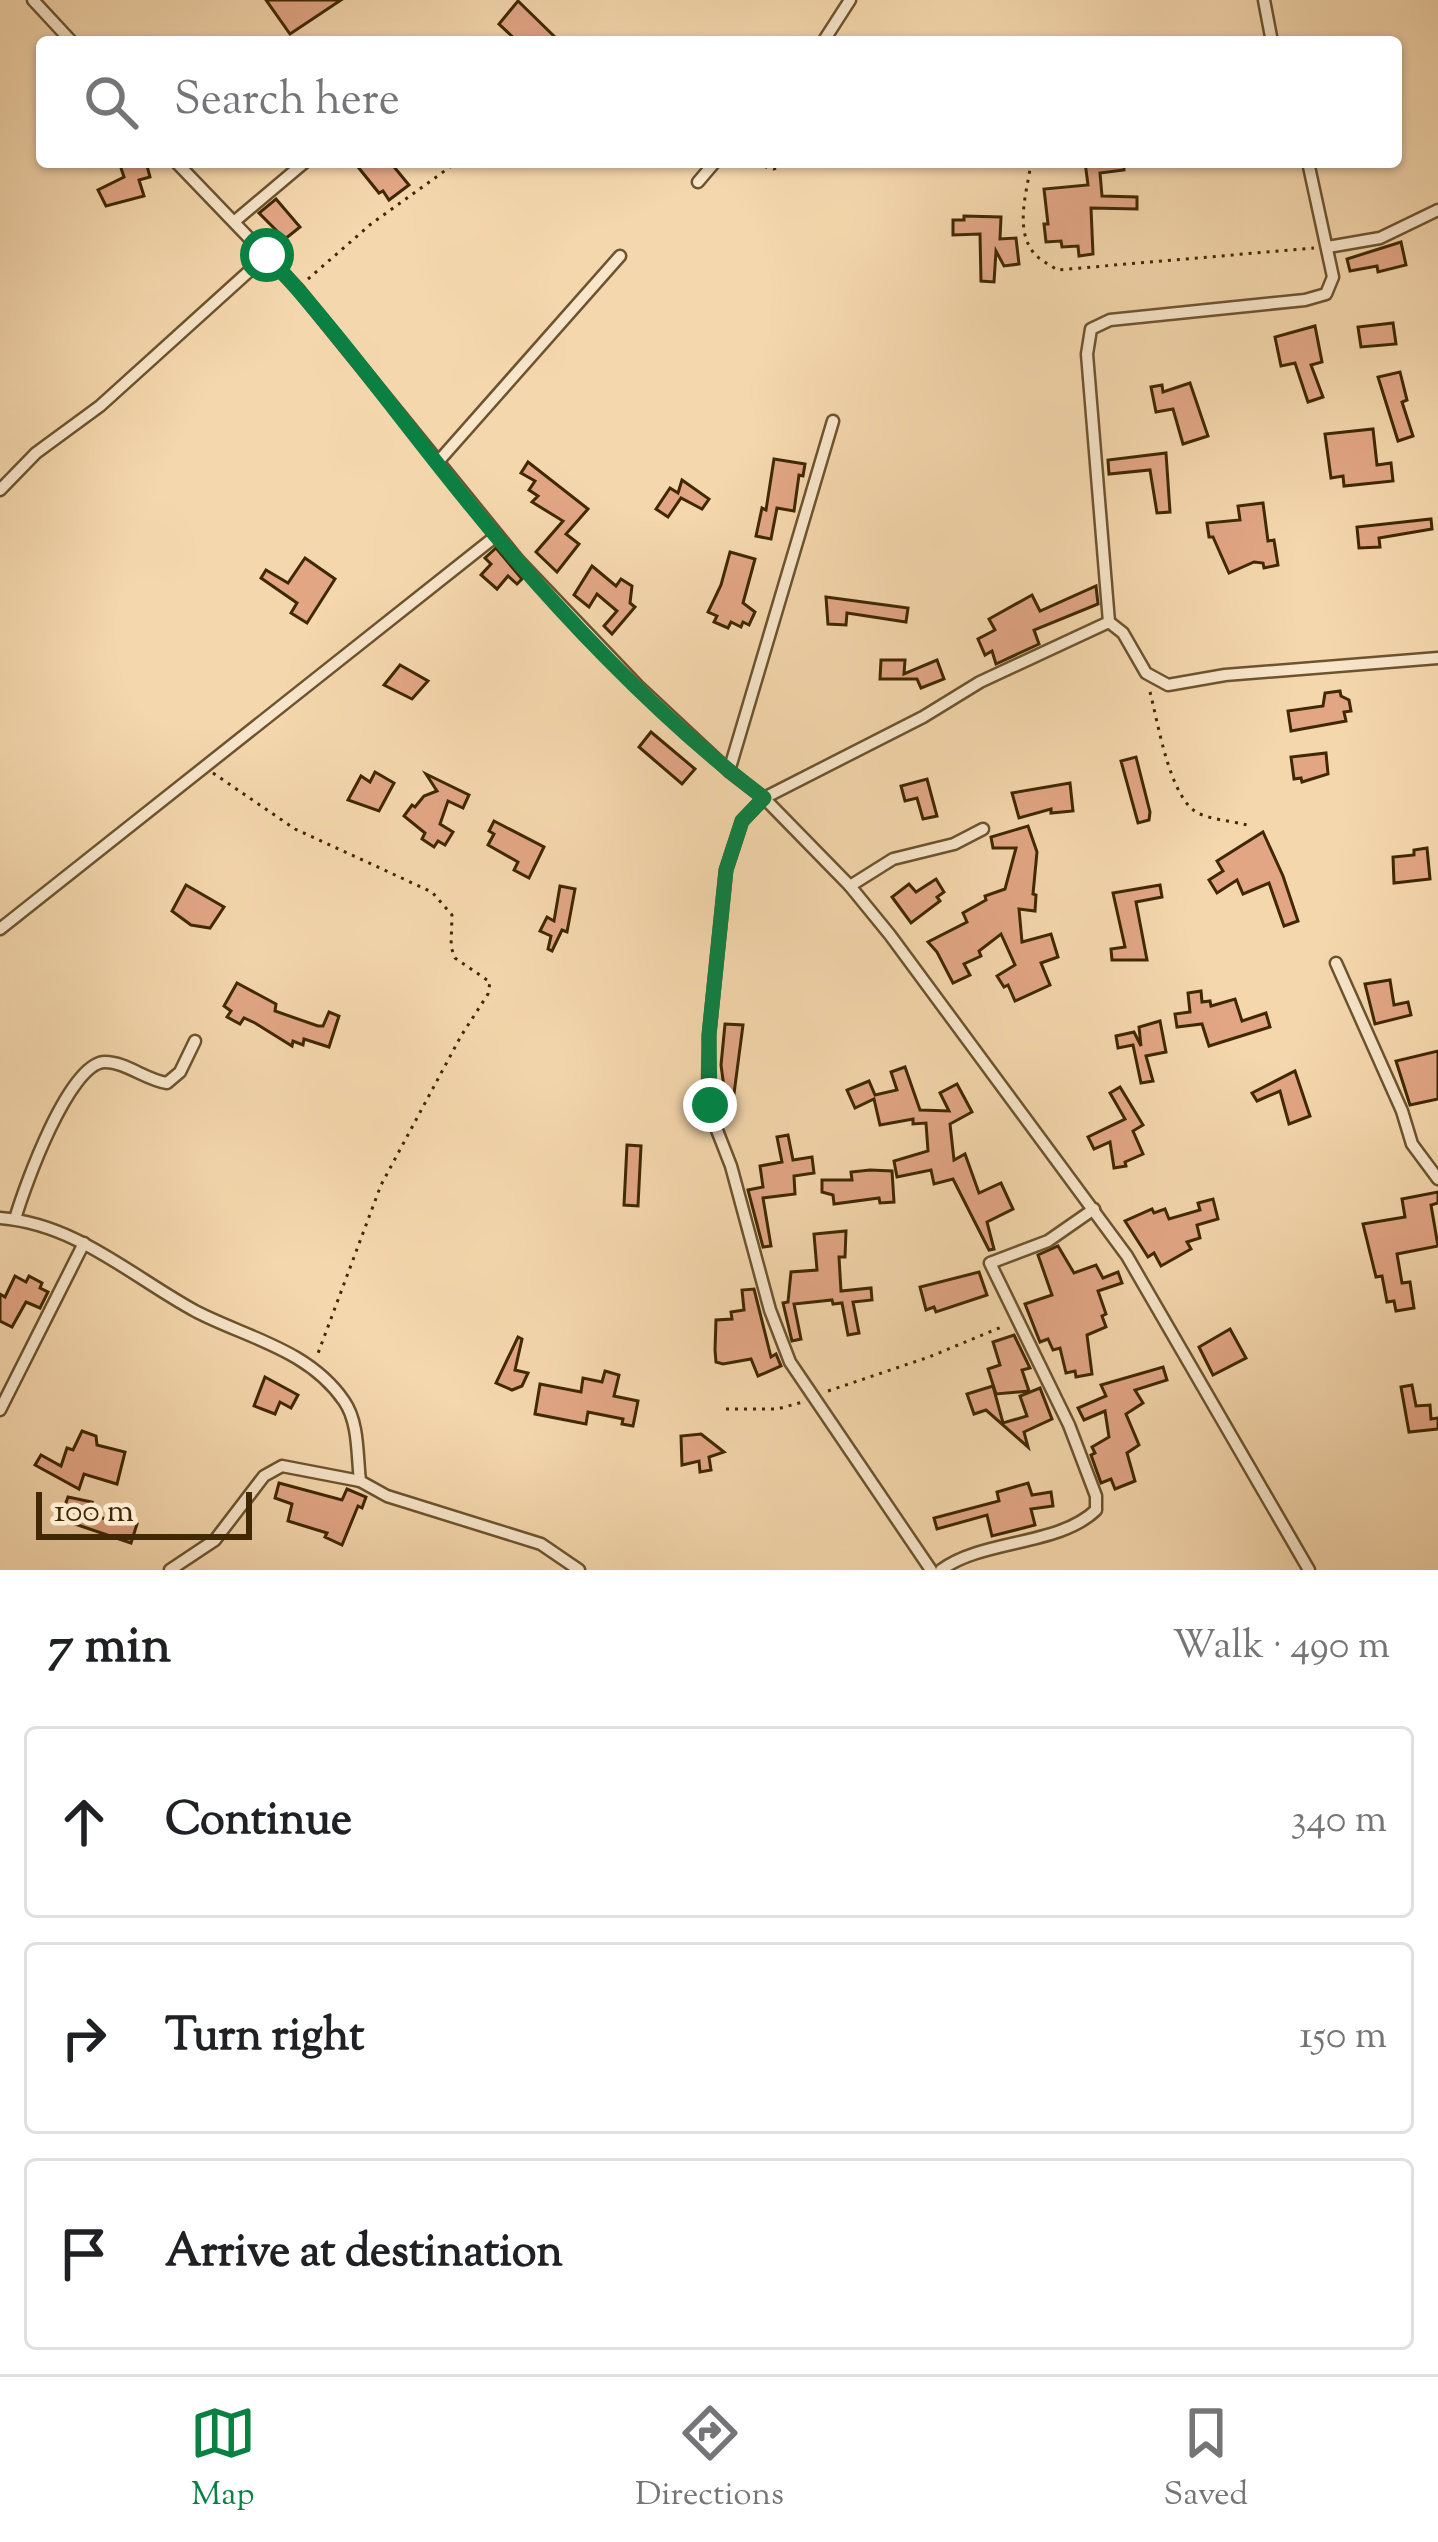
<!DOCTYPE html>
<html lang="en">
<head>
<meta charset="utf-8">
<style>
	:root { --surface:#fff; --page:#f2f2f2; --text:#202124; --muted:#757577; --line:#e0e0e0; --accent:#0b8043 }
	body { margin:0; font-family:"Sorts Mill Goudy",serif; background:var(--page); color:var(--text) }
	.scale { position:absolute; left:36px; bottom:30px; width:216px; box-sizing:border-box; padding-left:12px; border:6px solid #3f2803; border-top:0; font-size:33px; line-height:42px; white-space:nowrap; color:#3f2803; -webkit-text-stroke:9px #f8e5ca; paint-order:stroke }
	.stop { position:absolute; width:36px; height:36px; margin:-27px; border:9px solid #0b8043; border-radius:50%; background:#fff }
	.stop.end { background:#0b8043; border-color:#fff; box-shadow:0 3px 12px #0008 }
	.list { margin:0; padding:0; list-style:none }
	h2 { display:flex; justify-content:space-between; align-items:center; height:156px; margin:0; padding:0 48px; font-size:51px }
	h2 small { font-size:39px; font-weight:400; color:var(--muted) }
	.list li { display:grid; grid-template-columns:78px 1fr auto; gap:36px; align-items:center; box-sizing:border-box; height:192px; margin:0 24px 24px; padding:0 24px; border:3px solid var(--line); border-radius:12px }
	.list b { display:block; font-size:45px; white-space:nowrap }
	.list em { font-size:39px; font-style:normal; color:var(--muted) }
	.icon { flex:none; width:66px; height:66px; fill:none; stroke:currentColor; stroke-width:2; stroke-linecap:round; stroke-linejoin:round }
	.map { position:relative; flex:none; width:1438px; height:1570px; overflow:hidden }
	.search { position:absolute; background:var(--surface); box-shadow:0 3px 9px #0004; left:36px; right:36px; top:36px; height:132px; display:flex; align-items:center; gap:30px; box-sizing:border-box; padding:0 42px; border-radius:12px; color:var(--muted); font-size:45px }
	.sheet { height:804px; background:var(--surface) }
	nav { display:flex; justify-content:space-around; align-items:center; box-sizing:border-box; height:168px; border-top:3px solid var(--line); background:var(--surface); font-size:33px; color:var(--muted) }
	nav a { display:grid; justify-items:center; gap:6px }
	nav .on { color:var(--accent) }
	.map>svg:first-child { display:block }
</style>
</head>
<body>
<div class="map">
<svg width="1438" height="1570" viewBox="0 0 1438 1570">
	<rect width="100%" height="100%" fill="#f5d7ad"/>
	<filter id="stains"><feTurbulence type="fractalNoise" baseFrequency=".00167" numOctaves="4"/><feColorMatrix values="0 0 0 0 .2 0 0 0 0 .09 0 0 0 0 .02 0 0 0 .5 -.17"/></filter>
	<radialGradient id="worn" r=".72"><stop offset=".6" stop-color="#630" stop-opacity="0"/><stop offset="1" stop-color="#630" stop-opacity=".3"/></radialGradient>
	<g fill="#e2a685" stroke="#3f2803" stroke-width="3">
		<path d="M266,0H341L290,34Z"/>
		<path d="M518,1L560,42H518L499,24Z"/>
		<path d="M119,162H146L150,177L139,180L144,196L106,206L98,190L124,177Z"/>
		<path d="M365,162H390L409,185L389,200L383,191L379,193L358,167Z"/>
		<path d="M1085,162H1124V170L1100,173L1102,196L1137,197V209L1091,208L1093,254L1079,256L1078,246L1062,247L1061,241L1046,242L1044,224H1048L1044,189L1088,185Z"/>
		<path d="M276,199L300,227L285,239L259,213Z"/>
		<path d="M964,216L1001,217L1000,239L1016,238L1019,264L1004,266L996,251L994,282L981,281L980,234L953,235V220H964Z"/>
		<path d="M1401,242L1406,265L1378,272L1377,266L1350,271L1347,259Z"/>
		<path d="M1393,323L1396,344L1361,347L1358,327Z"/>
		<path d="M1315,326L1322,362L1311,365L1323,397L1308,402L1295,363L1281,366L1275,337Z"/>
		<path d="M1400,372L1407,400L1402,402L1413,436L1398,441L1378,377Z"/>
		<path d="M1190,383L1208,436L1183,444L1173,409L1156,412L1151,387L1162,385L1163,392Z"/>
		<path d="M1373,429L1377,465L1391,463L1393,481L1344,486L1343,476L1331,478L1325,434Z"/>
		<path d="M1166,453L1170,512L1157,513L1150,470L1109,474L1108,460Z"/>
		<path d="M774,459L805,464L803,476L799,475L794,511L777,508L771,539L756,536L762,508L766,510Z"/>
		<path d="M528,462L588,509L566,534L579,544L557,572L536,552L563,521L532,502L538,496L529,490L535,481L521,473Z"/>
		<path d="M682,480L709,499L702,509L681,498L668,517L656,509L670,488L678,493Z"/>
		<path d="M1263,503L1268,541L1274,540L1278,565L1264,568L1263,563L1254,562L1229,573L1213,537H1209L1207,523L1240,520L1238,506Z"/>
		<path d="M1431,519L1432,529L1379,538L1380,547L1359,548L1357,527Z"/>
		<path d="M496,548L522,579L517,584L508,576L497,589L481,575L491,564L485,558Z"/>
		<path d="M730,552L755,559L743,603L755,612L749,625L743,622L741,627L731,622L728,628L714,622L717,616L708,612L721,585Z"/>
		<path d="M305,558L335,579L307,623L291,613L297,603L261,578L266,570L288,583Z"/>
		<path d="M592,566L616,586L621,579L632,586L630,603L635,607L612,634L604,626L617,611L597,594L589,607L574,595Z"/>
		<path d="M1096,586L1098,604L1034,630L1039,644L996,664L992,651L985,655L978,639L995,630L989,619L1032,595L1040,611Z"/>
		<path d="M826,597L908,608L906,622L847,613L846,625L828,624Z"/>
		<path d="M881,660H905L904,674L937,660L944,679L921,688L917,679H880Z"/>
		<path d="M400,665L428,681L412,699L384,685Z"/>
		<path d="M1340,691L1341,696L1349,700L1351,711L1344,712L1346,721L1291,731L1288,711L1323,706L1325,693Z"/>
		<path d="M651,732L695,769L682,784L639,747Z"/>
		<path d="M1326,753L1328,774L1302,782L1301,778L1294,779L1291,757Z"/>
		<path d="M1136,757L1150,812L1149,820L1138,823L1121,761Z"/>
		<path d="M375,772L394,783L379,811L348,800L361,776L370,782Z"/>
		<path d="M426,774L469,795L463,808L448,801L440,824L453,832L445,845L438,841L434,847L422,839L425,833L404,816L412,805L415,807L424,796L437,791Z"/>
		<path d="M927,779L937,816L923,819L917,798L905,801L901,786Z"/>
		<path d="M1070,783L1073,811L1051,813V809L1019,818L1012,793Z"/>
		<path d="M494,821L544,847L529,878L514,870L518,862L488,845L494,834L489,831Z"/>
		<path d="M1028,826L1037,852L1033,894L1036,895L1035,911L1019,909L1022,942L1051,934L1058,957L1041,963L1050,985L1015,1001L1008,985L1004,987L997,976L1015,965L1001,934L979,951L981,956L964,964L970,975L953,983L937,952L928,942L967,922L963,913L986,900L985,896L1005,889L1016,848H993L991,837Z"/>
		<path d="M1263,832L1283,876L1298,921L1284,926L1269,883L1243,894L1237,880L1217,893L1209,880L1223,871L1217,861Z"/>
		<path d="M1427,848L1430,879L1394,883L1393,857L1414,855V850Z"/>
		<path d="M936,879L944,892L937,897L940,901L911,923L892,897L909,884L916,892Z"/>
		<path d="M186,885L224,907L210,928L191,925L172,911Z"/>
		<path d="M1160,885L1162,897L1136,902L1147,960H1112L1111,949L1125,947L1113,893Z"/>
		<path d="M560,886L575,889L567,932L562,930L552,951L548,949L551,936L540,931L547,917L554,921Z"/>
		<path d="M1390,980L1394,1005L1408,1002L1411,1015L1375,1024L1365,984Z"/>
		<path d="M237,983L276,1004L275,1011L318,1026H323L329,1012L339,1016L329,1047L304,1039L303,1045L293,1041L292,1046L255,1023L244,1018L240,1024L227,1017L231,1011L224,1006Z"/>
		<path d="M1201,991L1202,1002L1210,1001L1211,1006L1235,999L1242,1021L1266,1013L1270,1027L1209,1046L1202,1024L1177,1027L1175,1014L1190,1012L1188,993Z"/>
		<path d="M1160,1021L1166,1052L1146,1056L1153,1081L1141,1083L1133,1045L1118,1048L1116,1036L1134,1032L1141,1046L1139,1027Z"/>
		<path d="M725,1024L743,1025L732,1109L727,1110L721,1065Z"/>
		<path d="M1438,1051V1099L1410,1105L1396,1061Z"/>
		<path d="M905,1067L920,1110L949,1111L940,1093L957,1084L972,1112L950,1124L954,1160L965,1154L979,1193L1001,1183L1013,1209L987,1222L994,1249L989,1250L953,1179L934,1184L931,1170L897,1177L894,1161L928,1151L926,1123L913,1124V1119L880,1125L874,1099L855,1108L847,1090L869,1081L875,1095L897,1090L891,1072Z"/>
		<path d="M1295,1071L1310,1116L1289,1124L1280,1091L1257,1101L1252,1093Z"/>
		<path d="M1120,1087L1143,1125L1133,1131L1143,1154L1125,1162L1126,1166L1114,1168L1110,1142L1094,1149L1088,1137L1125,1119L1110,1093Z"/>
		<path d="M788,1135L793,1160L812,1157L814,1173L794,1176L795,1194L763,1198L771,1246L763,1247L748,1190L763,1187L760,1166L782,1162L777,1137Z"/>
		<path d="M627,1145L641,1146L638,1206L624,1205Z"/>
		<path d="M870,1170L892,1171L894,1202L880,1203L879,1198L834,1204L833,1195L822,1192V1180H852L851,1172Z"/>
		<path d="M1438,1192V1203L1431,1205L1438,1246L1397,1254L1402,1283L1410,1282L1414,1308L1396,1311L1394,1301L1387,1302L1382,1276L1376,1277L1363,1224L1405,1217L1402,1199Z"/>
		<path d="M1213,1199L1218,1219L1197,1225L1200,1238L1187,1242L1191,1249L1161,1266L1154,1253L1148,1257L1125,1221L1152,1209L1154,1213L1165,1209L1169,1219L1200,1210L1198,1203Z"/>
		<path d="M846,1231L845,1257H839L841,1291L871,1288L872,1300L853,1302L859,1333L848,1335L842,1303L833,1304L832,1300L794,1304L801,1339L792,1341L783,1303L788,1302L791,1272L817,1270L814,1234Z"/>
		<path d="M1058,1246L1074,1273L1096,1265L1103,1278L1118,1272L1122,1283L1098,1291L1106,1314L1102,1316L1106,1327L1087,1335L1092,1374L1076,1377L1075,1371L1066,1373L1060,1348L1053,1350L1048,1339L1040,1342L1025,1304L1052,1295L1038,1255Z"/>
		<path d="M979,1272L987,1295L936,1312L934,1307L926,1310L920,1287Z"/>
		<path d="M15,1276L26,1282L29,1276L42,1283L40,1288L48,1292L40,1308L26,1302L12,1327L0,1321V1294L5,1297Z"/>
		<path d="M754,1289L771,1357L776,1354L781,1366L758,1376L751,1359L723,1364L716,1362L715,1350L716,1320L732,1319L731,1312L744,1310L742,1290Z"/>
		<path d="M1230,1329L1246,1358L1213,1375L1199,1347Z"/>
		<path d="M1014,1335L1030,1368L1022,1370L1029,1391L996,1394L988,1369L1000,1365L993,1342Z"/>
		<path d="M518,1337L522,1339L515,1370L528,1373L522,1386L512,1390L496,1383Z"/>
		<path d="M1163,1367L1167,1380L1135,1390L1143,1403L1126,1414L1139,1445L1127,1453L1135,1481L1115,1489L1111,1479L1101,1483L1091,1455L1095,1453L1092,1447L1109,1437L1105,1411L1084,1420L1078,1408L1106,1396L1101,1385Z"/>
		<path d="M605,1371L619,1375L614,1396L638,1401L633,1426L622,1424L623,1419L588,1412L586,1424L535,1414L540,1384L581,1392L583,1378L602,1382Z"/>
		<path d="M265,1377L298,1395L291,1408L280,1402L275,1414L254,1406Z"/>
		<path d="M1412,1385L1416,1406L1430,1405L1431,1419L1438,1418V1429L1409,1432L1401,1387Z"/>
		<path d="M993,1386L1003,1423L1027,1416L1020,1396L1040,1388L1052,1419L1024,1432L1028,1447L986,1410L974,1414L967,1394Z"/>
		<path d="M82,1431L96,1436L97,1445L125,1452L117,1484L84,1474L79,1489L35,1465L41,1455L61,1466L67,1448L73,1450Z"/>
		<path d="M701,1434L724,1452L709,1457L711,1470L700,1472L699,1461L682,1465L681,1436Z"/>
		<path d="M279,1483L342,1500L347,1489L366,1497L362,1508L358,1506L342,1545L325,1537L327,1533L288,1521L292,1504L275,1498Z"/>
		<path d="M1028,1483L1032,1495L1051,1492L1053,1506L1031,1509L1035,1525L992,1536L987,1515L937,1529L934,1518L999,1501L997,1492Z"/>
		<path d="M68,1497L92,1502L88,1512L112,1522L114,1516L137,1524L131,1543L60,1519Z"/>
	</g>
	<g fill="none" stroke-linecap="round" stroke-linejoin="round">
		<g stroke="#6c542e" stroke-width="15">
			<g id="street">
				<path d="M33,0L72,42"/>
				<path d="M1264,0L1272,42"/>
				<path d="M823,42L850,0"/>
				<path d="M176,162L298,289L518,560L638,686L729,771L764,798L850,886L890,935L1127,1256L1309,1570"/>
				<path d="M698,182L715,162"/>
				<path d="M235,221L305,162"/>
				<path d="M1328,247L1380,238L1438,210"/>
				<path d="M437,463L620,256"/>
				<path d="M0,490L36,453L100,406L267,255"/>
				<path d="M1109,622L1087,354L1091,329L1110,320L1305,300L1326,294L1333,277L1308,162"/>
				<path d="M729,771L833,421"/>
				<path d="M850,886L893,859L954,844L983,829"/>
				<path d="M0,929L496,536"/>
				<path d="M1336,963L1402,1111L1412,1144L1438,1179"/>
				<path d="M0,1218C77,1224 132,1277 197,1312C248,1338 309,1350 344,1401C359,1422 357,1456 360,1481"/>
				<path d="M15,1219C24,1188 69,1062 105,1062C126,1062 146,1080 167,1083L180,1072L195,1041"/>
				<path d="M0,1410L84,1243"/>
				<path d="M170,1570L215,1540L264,1476L282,1466L360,1481L387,1496L541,1544L579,1570"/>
				<path d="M931,1570L790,1362L770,1310L731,1166L713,1120L708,1094L709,1035L726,870L742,821L764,798L923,717L980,682L1109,622L1123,633L1146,673L1168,685L1225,675L1438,658"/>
				<path d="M941,1570C983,1539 1059,1546 1096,1510V1496L1069,1425L990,1263L1048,1241L1094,1209"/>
			</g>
		</g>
		<g stroke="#3f2803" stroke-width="3" stroke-dasharray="3 6" stroke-linecap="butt">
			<path d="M747,162L774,169L789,162"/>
			<path d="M1031,162C1028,189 1014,227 1033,252C1039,260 1049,264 1057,270L1314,248"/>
			<path d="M308,279L371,224L457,162"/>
			<path d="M1150,692C1158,722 1170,802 1200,814C1214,820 1232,821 1247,825"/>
			<path d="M213,773L295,829L432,892L452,915L451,947L455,958L490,982L488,994L461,1036L381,1185L317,1356"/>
			<path d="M828,1391L929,1357L1004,1326"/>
			<path d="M726,1409H777L803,1402"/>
		</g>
		<use href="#street" stroke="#f8e5ca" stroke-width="10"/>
	</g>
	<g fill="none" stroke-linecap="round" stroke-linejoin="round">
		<path stroke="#0b8043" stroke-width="15" d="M267,255C339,333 401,420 468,502C552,606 658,718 764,798L742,821L726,870L709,1035L710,1105"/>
	</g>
	<rect width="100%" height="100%" filter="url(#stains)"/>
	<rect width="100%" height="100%" fill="url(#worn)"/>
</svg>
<div class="scale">100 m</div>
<div class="stop" style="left:267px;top:255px"></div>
<div class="stop end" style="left:710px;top:1105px"></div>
<div class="search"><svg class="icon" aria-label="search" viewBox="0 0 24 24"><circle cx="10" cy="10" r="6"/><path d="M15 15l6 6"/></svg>Search here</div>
</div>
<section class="sheet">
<h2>7 min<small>Walk · 490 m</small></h2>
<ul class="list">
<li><svg class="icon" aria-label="ahead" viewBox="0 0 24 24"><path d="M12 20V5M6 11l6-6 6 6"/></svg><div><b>Continue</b></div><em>340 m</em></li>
<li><svg class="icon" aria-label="right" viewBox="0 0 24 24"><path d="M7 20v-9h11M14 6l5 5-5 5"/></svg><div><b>Turn right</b></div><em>150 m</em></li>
<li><svg class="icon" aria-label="arrive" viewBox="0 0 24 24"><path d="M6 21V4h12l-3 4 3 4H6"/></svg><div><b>Arrive at destination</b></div></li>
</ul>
</section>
<nav>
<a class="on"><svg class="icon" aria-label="map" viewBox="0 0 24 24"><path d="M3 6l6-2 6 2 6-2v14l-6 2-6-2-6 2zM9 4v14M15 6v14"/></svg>Map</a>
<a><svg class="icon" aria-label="directions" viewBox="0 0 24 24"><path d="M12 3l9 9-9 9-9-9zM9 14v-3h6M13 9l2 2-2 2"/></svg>Directions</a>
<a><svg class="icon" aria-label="saved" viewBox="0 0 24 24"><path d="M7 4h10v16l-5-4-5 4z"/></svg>Saved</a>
</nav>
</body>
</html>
